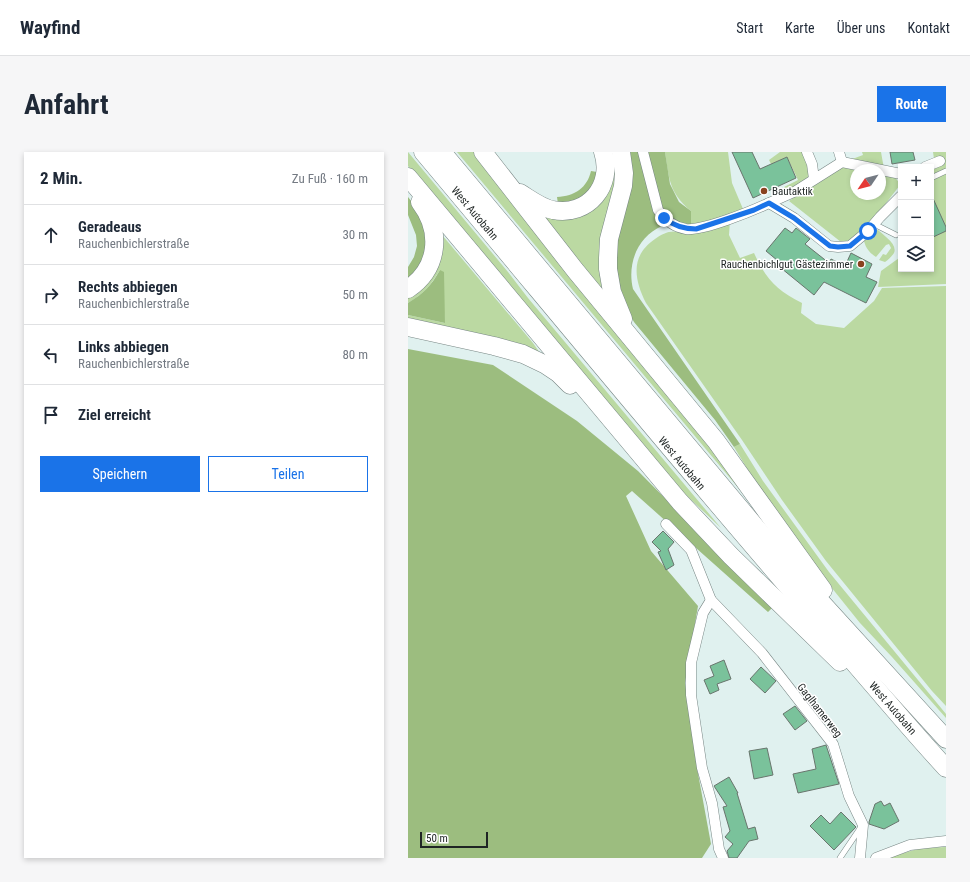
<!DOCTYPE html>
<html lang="de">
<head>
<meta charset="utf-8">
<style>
	:root { --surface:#fff; --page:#f6f6f7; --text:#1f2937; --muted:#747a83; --line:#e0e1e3; --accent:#1a73e8 }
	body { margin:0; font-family:"Roboto Condensed",sans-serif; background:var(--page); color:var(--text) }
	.controls { position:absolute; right:12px; top:12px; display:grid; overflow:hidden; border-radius:0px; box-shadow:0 2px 6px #0003 }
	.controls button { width:36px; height:36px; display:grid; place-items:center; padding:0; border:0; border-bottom:1px solid var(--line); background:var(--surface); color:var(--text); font:20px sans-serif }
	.compass { position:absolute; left:442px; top:12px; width:36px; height:36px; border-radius:50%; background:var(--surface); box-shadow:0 2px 6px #0003; rotate:235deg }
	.scale { position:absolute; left:12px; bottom:10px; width:68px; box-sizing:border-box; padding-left:4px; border:2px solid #1f2524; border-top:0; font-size:11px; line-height:14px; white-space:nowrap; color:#1f2524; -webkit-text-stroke:3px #fff; paint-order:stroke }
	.stop { position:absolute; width:12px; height:12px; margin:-9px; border:3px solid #1a73e8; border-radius:50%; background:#fff }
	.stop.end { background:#1a73e8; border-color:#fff; box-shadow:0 1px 4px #0008 }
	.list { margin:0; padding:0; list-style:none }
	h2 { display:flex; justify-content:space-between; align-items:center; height:52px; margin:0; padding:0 16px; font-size:17px }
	h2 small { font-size:13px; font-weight:400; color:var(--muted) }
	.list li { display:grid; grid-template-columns:26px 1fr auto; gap:12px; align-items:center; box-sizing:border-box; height:60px; padding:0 16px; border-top:1px solid var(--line) }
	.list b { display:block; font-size:15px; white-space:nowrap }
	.list p { margin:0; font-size:13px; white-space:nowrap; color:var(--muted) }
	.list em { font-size:13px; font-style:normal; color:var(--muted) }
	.actions { display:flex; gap:8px; padding:12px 16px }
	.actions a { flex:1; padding:9px 0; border:1px solid var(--accent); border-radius:0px; text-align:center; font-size:14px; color:var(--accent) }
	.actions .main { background:var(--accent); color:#fff }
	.icon { flex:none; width:22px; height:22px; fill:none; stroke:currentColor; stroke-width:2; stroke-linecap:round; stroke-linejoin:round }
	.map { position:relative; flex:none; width:538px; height:706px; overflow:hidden; border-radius:0px }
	header { display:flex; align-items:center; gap:24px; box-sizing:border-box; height:56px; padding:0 20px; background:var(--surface); border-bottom:1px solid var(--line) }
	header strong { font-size:19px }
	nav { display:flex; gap:22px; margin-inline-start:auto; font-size:14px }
	.intro { display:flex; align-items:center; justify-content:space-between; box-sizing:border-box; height:96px; padding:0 24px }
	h1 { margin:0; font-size:28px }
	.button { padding:10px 18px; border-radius:0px; background:var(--accent); color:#fff; font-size:14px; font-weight:700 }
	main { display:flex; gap:24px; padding:0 24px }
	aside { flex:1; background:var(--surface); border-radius:0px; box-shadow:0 2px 6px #0003 }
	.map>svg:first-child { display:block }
</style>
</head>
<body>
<header>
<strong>Wayfind</strong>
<nav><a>Start</a><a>Karte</a><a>Über uns</a><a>Kontakt</a></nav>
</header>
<div class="intro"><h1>Anfahrt</h1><a class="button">Route</a></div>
<main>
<aside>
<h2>2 Min.<small>Zu Fuß · 160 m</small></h2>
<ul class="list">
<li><svg class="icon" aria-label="ahead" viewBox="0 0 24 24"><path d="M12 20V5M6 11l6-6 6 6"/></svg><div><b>Geradeaus</b><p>Rauchenbichlerstraße</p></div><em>30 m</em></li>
<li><svg class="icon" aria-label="right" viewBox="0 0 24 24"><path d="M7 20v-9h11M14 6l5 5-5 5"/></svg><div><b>Rechts abbiegen</b><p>Rauchenbichlerstraße</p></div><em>50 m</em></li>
<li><svg class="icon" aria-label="left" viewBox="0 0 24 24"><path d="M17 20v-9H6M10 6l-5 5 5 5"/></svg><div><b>Links abbiegen</b><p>Rauchenbichlerstraße</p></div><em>80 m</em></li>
<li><svg class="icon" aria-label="arrive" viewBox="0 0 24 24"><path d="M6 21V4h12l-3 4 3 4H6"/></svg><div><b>Ziel erreicht</b></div></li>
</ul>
<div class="actions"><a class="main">Speichern</a><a>Teilen</a></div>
</aside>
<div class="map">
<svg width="538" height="706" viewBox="0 0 538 706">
	<rect width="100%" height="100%" fill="#e0f1ef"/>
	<g fill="#bbd9a2">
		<path d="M0,0L100,120L120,146L313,376L260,326L219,277L0,14Z"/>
		<path d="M49,0H68L290,278L353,363Z"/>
		<path d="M199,0H207L210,12L202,149L130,59L168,62Z"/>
		<path d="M257,0H320L324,31L335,57L294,71L283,72V59C261,41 261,26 257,0Z"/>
		<path d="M372,0H395L397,1L402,25L378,41L376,35L390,28L379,5L363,12L361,8Z"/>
		<path d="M454,0H473L476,17L439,9L455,3Z"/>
		<path d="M525,0H538V132L470,135L473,119L491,106L493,108V117H523V15L527,13Z"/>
		<path d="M433,15L456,18H448V42H472V21C482,23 488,23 492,33L462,72L443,88L433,90L381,49L426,18Z"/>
		<path d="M322,69L321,83L332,106L346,101C358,127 368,138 394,151L393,161L408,172L436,176L466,149L474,136L538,134V554L524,539L418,409L374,348L334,288L238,151C226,127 222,104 247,87C254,82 262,78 270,80Z"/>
		<path d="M29,77L125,191L132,201L0,170V163L37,171L32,118C21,135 18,140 0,151V142L22,120L35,95Z"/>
		<path d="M470,78C475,83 490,92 486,101C484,104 480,108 477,110L471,108L475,102L478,103L483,96L481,92L478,93L468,105C462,101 458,97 456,89L466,79Z"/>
		<path d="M332,292L355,329L421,420L538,562V566L484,505L452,471L411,420L343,323L326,295Z"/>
		<path d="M538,695V706H479L513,696Z"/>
	</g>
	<g fill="#9cbd7f">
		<path d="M218,0H257L262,32L271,50L283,59V72C275,72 261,71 254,74C229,85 219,112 225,137L332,292L326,295L307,268L226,170L211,143L205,110Z"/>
		<path d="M183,19L189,20C184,43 171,48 150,52L149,45C167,44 179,36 183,19Z"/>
		<path d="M0,45L8,55L15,67L19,93L16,107L0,129V115L6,105L9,94L8,83L0,63Z"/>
		<path d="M32,118L36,120L37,171L0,163V151C16,141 23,134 32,118Z"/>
		<path d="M0,197L85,213L169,269L230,319L365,455L360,460L224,339L218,344L243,399L290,454L277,531L289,616L303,692L294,706H0Z"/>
	</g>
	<g fill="#7ac29b" stroke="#69756d">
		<path d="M324,0H344L352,17L379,5L388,26L345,46Z"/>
		<path d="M482,0H505L507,8L484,12Z"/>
		<path d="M523,42L538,75V79L523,86Z"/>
		<path d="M377,76L384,81L388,76L402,87L397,92L421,111L423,107L437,114L443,101L464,112L458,125L469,130L458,151L416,130L406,143L373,116L375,113L358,99Z"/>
		<path d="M255,379L266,390L260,397L266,413L258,418L250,400L253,399L244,390Z"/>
		<path d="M316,508L323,527L309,532L311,538L302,542L296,528L306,524L302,514Z"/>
		<path d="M353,515L368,529L357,541L342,527Z"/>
		<path d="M387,554L399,569L387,578L375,562Z"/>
		<path d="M418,593L431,632L390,641L385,622L408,617L404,597Z"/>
		<path d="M359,596L365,623L346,627L341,599Z"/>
		<path d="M321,625L330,641H329L340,677L347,675L350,687L341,689L329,706H321L319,699L325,692L317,685L322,679L315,655L319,654L306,634Z"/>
		<path d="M473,649L476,654L482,651L491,669L476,677L461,672V670L467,652Z"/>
		<path d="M433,660L448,675L426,698L402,674L413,663L422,672Z"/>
	</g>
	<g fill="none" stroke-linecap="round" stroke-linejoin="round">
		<g stroke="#778684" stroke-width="6">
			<g id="service">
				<path d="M523,26L538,19"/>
				<path d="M466,72L488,83"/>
				<path d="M432,706L453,675"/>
			</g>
		</g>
		<g stroke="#778684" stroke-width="11">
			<g id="minor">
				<path d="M235,0L250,58C257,68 265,75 278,77C295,79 344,59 361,51L386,66L421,94L430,95L442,94L460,79L472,65L493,44"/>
				<path d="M399,0L404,12L406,27"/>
				<path d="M431,0L434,10"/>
				<path d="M517,15L532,9"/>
				<path d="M361,51L388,39L434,10L493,22"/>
				<path d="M258,372L283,398L303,448L354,501L425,592L441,644L455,673L452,706"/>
				<path d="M303,448L295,461L283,511V543L294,616L304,651L311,697L315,706"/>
				<path d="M468,706L502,693L538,689"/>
			</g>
		</g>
		<g stroke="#778684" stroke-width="19">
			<g id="motorway">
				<path d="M15,0C150,161 283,324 421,482C460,526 497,572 538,616"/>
				<path d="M34,0L382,416L538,587"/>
				<path d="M75,0L167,118L308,289L415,438"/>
				<path d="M213,0L216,21L215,34L201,87L200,106V117L204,140L215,167"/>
				<path d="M0,25L272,350L323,404L432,510"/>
				<path d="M112,41C122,47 133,56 145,58C180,65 206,33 195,0"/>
				<path d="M0,137C31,116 34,79 12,50"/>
				<path d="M0,175L86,194L115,202L138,213L150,221L162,233"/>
			</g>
		</g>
		<use href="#service" stroke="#fff" stroke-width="5"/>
		<use href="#minor" stroke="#fff" stroke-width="10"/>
		<use href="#motorway" stroke="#fff" stroke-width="18"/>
	</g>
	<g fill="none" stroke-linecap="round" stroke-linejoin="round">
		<path stroke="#1a73e8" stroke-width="5" d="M256,66C266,74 275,77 288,77L346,58L361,51L386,66L422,94L430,95L442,94L460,79"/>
	</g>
	<g fill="#89421e" stroke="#fff" stroke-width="1.5">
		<circle cx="356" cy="39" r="4"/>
		<circle cx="453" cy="112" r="4"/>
	</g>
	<g text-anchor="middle" stroke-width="3" stroke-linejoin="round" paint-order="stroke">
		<g font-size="11" fill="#1f2524" stroke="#fff" text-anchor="start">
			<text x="364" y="43">Bautaktik</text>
			<text x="445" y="116" text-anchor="end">Rauchenbichlgut Gästezimmer</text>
		</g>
		<g font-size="11" fill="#1f2524" stroke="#fff">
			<text transform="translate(67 61) rotate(50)" y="4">West Autobahn</text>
			<text transform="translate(274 311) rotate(50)" y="4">West Autobahn</text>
			<text transform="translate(485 556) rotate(49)" y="4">West Autobahn</text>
			<text transform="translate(412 558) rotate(52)" y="4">Gaglhamerweg</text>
		</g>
	</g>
</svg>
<div class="controls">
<button>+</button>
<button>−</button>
<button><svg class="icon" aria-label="layers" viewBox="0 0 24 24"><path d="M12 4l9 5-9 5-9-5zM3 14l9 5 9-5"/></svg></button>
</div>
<svg class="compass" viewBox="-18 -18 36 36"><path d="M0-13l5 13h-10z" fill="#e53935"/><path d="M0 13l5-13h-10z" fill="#747a83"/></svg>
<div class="scale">50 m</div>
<div class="stop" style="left:460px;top:79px"></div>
<div class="stop end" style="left:256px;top:66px"></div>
</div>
</main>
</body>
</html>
